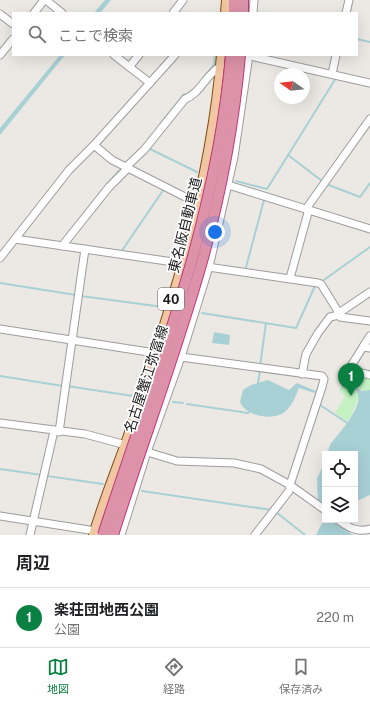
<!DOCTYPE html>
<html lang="ja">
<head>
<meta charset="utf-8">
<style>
	:root { --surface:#fff; --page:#f2f2f2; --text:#202124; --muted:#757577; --line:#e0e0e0; --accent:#0b8043 }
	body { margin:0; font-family:"Public Sans","Noto Sans JP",sans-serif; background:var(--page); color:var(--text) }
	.controls { position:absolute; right:12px; bottom:12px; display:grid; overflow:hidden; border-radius:0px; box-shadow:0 4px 16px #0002 }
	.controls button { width:36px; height:36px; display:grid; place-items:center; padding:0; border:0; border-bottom:1px solid var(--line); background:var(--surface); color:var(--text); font:20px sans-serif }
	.compass { position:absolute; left:274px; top:68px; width:36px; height:36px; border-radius:50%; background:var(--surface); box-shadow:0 4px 16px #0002; rotate:284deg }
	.you { position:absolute; left:215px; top:232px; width:14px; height:14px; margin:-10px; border:3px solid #fff; border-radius:50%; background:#1a73e8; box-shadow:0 0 0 6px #1a73e833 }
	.badge { display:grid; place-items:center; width:26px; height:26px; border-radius:50%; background:var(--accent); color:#fff; font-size:13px; font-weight:700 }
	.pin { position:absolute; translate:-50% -33px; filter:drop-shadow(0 1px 2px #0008) }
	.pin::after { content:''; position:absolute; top:21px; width:14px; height:12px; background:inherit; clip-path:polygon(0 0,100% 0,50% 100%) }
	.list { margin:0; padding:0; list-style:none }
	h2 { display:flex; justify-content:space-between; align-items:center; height:52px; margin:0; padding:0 16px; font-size:17px }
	h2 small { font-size:13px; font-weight:400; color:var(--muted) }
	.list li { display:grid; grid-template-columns:26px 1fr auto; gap:12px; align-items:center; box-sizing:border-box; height:60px; padding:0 16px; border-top:1px solid var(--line) }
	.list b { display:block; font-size:15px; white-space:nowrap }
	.list p { margin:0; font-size:13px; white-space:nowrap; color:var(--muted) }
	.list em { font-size:13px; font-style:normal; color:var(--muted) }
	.icon { flex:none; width:22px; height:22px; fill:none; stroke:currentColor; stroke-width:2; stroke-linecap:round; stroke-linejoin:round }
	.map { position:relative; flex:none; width:370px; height:535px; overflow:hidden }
	.search { position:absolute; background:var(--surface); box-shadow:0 4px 16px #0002; left:12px; right:12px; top:12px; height:44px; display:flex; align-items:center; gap:10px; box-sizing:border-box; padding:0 14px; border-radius:0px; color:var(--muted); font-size:15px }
	.sheet { height:112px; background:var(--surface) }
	nav { display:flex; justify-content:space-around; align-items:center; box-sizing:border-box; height:56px; border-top:1px solid var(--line); background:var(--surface); font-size:11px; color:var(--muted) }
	nav a { display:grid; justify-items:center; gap:2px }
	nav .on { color:var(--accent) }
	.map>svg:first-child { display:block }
</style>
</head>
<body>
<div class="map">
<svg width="370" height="535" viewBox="0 0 370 535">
	<rect width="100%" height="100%" fill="#ece8e3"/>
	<path fill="#c5f2c3" d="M350,373L370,377V390H359L356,387L353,388L358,394V398L351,417L347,421L335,413L344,398L343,394L339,391Z"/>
	<g fill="#a8d1d5">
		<path d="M105,0H111L100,13H94Z"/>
		<path d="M60,55H65L0,135V128Z"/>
		<path d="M214,332L230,335L229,345L212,343Z"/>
		<path d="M268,380L289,390L297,383L318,392V394L299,388C296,395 293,404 287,410C276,422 246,417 240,402L243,390L251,385Z"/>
		<path d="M356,387L361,391L370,390V495L355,502V454H327C328,451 329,448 330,445C338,433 370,402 354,388Z"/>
		<path d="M325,461V507L318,502L317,479Z"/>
		<path d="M325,517V520H341L337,525L353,535H316Z"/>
	</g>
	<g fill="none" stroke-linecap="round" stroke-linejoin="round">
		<g stroke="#a8d1d5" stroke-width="2">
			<path d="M357,39L370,42"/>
			<path d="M208,73L214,64L215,55"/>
			<path d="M160,124L184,94"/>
			<path d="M150,149L197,172"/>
			<path d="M288,155L322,181"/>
			<path d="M236,181L267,189L336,78"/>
			<path d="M107,184L120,170"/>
			<path d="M326,184L360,197L370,183"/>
			<path d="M121,252L164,189"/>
			<path d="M245,271L264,200"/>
			<path d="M321,282L370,247"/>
			<path d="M0,283L76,295"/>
			<path d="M81,296L163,307"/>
			<path d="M202,313L296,328L315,286"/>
			<path d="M260,366L266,323"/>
			<path d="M0,376L63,386"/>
			<path d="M258,383L260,370"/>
			<path d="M67,386L133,396"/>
			<path d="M173,402L183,403"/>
			<path d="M187,404L248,413L249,412"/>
			<path d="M320,405L349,424"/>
			<path d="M0,469L42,475"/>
			<path d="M47,476L103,484"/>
			<path d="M142,491L272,510"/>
			<path d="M276,512L305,535"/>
		</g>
		<g stroke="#9d9d9d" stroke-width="9">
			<g id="minor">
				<path d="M46,0L62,13"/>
				<path d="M34,13L44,0"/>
				<path d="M173,13L183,0"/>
				<path d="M253,13L254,0"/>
				<path d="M346,13L349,0"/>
				<path d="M0,14L13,24"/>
				<path d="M0,55L13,39"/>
				<path d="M114,55L150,83"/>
				<path d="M246,55L370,83"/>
				<path d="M129,67L139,55"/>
				<path d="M332,74L336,55"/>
				<path d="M94,145L112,160L197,203"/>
				<path d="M126,167L144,150L185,99C200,94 206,74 221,66"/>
				<path d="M225,184L370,229"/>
				<path d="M306,209L370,119"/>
				<path d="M15,239L318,283L321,284L339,313"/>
				<path d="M62,246L109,187L128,168"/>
				<path d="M0,258L69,170L94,145L175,55"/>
				<path d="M290,278L309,209"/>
				<path d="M370,292L339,313L340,317L370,321"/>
				<path d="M0,329L181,357L322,376L324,379L322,387L290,485L289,491L255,535"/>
				<path d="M370,336L363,347L370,348"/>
				<path d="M363,347L351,366L354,371L370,375"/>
				<path d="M302,374L306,354L318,333L330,317L339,315"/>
				<path d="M0,423L85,434L130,446"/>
				<path d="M59,432L85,249"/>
				<path d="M144,451L177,461L234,463L261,469L290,485L325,510"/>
				<path d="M0,516L108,533"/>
				<path d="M338,520C348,527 357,533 370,529"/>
				<path d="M30,535L54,431"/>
				<path d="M121,535L147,452L181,357L209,267L234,157L249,55"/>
			</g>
		</g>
		<g stroke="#844f10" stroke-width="10">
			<g id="major">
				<path d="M225,13L226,0"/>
				<path d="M93,535C102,504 114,474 125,444C168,318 210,189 221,55"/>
			</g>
		</g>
		<g stroke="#c33778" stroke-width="12">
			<g id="highway">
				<path d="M234,13V0"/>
				<path d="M243,13V0"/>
			</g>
		</g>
		<use href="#minor" stroke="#fff" stroke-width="7"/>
		<use href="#major" stroke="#f1c6a3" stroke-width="8"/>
		<use href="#highway" stroke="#dc92a9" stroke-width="10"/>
		<g stroke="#c33778" stroke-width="12" stroke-linecap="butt">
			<g id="highway-bridge">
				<path d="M103,535C154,378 217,221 231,55"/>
				<path d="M113,535C142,443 177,351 203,258C221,192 234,123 240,55"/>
			</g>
		</g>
		<use href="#highway-bridge" stroke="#dc92a9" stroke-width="10"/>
	</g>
	<g text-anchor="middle" stroke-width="3.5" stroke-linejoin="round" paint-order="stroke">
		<rect fill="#fff" stroke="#606060" stroke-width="1" x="158" y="288" width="26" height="22" rx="3"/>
		<g font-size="13" font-weight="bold" fill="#1c1c1c">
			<text x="171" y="304">40</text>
		</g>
		<g font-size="14" fill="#1c1c1c" stroke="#fff">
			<text transform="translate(185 225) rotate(-76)" y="5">東名阪自動車道</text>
			<text transform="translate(146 379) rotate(-72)" y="5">名古屋蟹江弥富線</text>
		</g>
	</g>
</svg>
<div class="controls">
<button><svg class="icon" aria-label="locate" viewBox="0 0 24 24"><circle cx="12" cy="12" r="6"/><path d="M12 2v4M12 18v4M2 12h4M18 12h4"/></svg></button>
<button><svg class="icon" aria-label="layers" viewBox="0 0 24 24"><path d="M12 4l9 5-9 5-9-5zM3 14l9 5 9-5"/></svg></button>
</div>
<svg class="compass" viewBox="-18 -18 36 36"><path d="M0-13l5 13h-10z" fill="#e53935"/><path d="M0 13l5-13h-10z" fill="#757577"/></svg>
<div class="you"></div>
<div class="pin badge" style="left:351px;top:396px">1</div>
<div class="search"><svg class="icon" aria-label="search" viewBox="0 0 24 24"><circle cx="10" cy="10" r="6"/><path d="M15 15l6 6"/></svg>ここで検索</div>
</div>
<section class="sheet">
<h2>周辺<small></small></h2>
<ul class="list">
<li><span class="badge">1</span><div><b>楽荘団地西公園</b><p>公園</p></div><em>220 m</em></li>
</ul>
</section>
<nav>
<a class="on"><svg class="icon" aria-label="map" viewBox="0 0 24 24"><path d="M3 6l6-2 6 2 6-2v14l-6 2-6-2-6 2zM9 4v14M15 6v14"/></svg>地図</a>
<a><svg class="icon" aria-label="directions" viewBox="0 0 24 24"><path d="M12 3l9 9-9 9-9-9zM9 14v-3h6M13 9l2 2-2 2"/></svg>経路</a>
<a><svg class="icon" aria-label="saved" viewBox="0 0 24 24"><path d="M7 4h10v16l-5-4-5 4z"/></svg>保存済み</a>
</nav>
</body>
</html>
